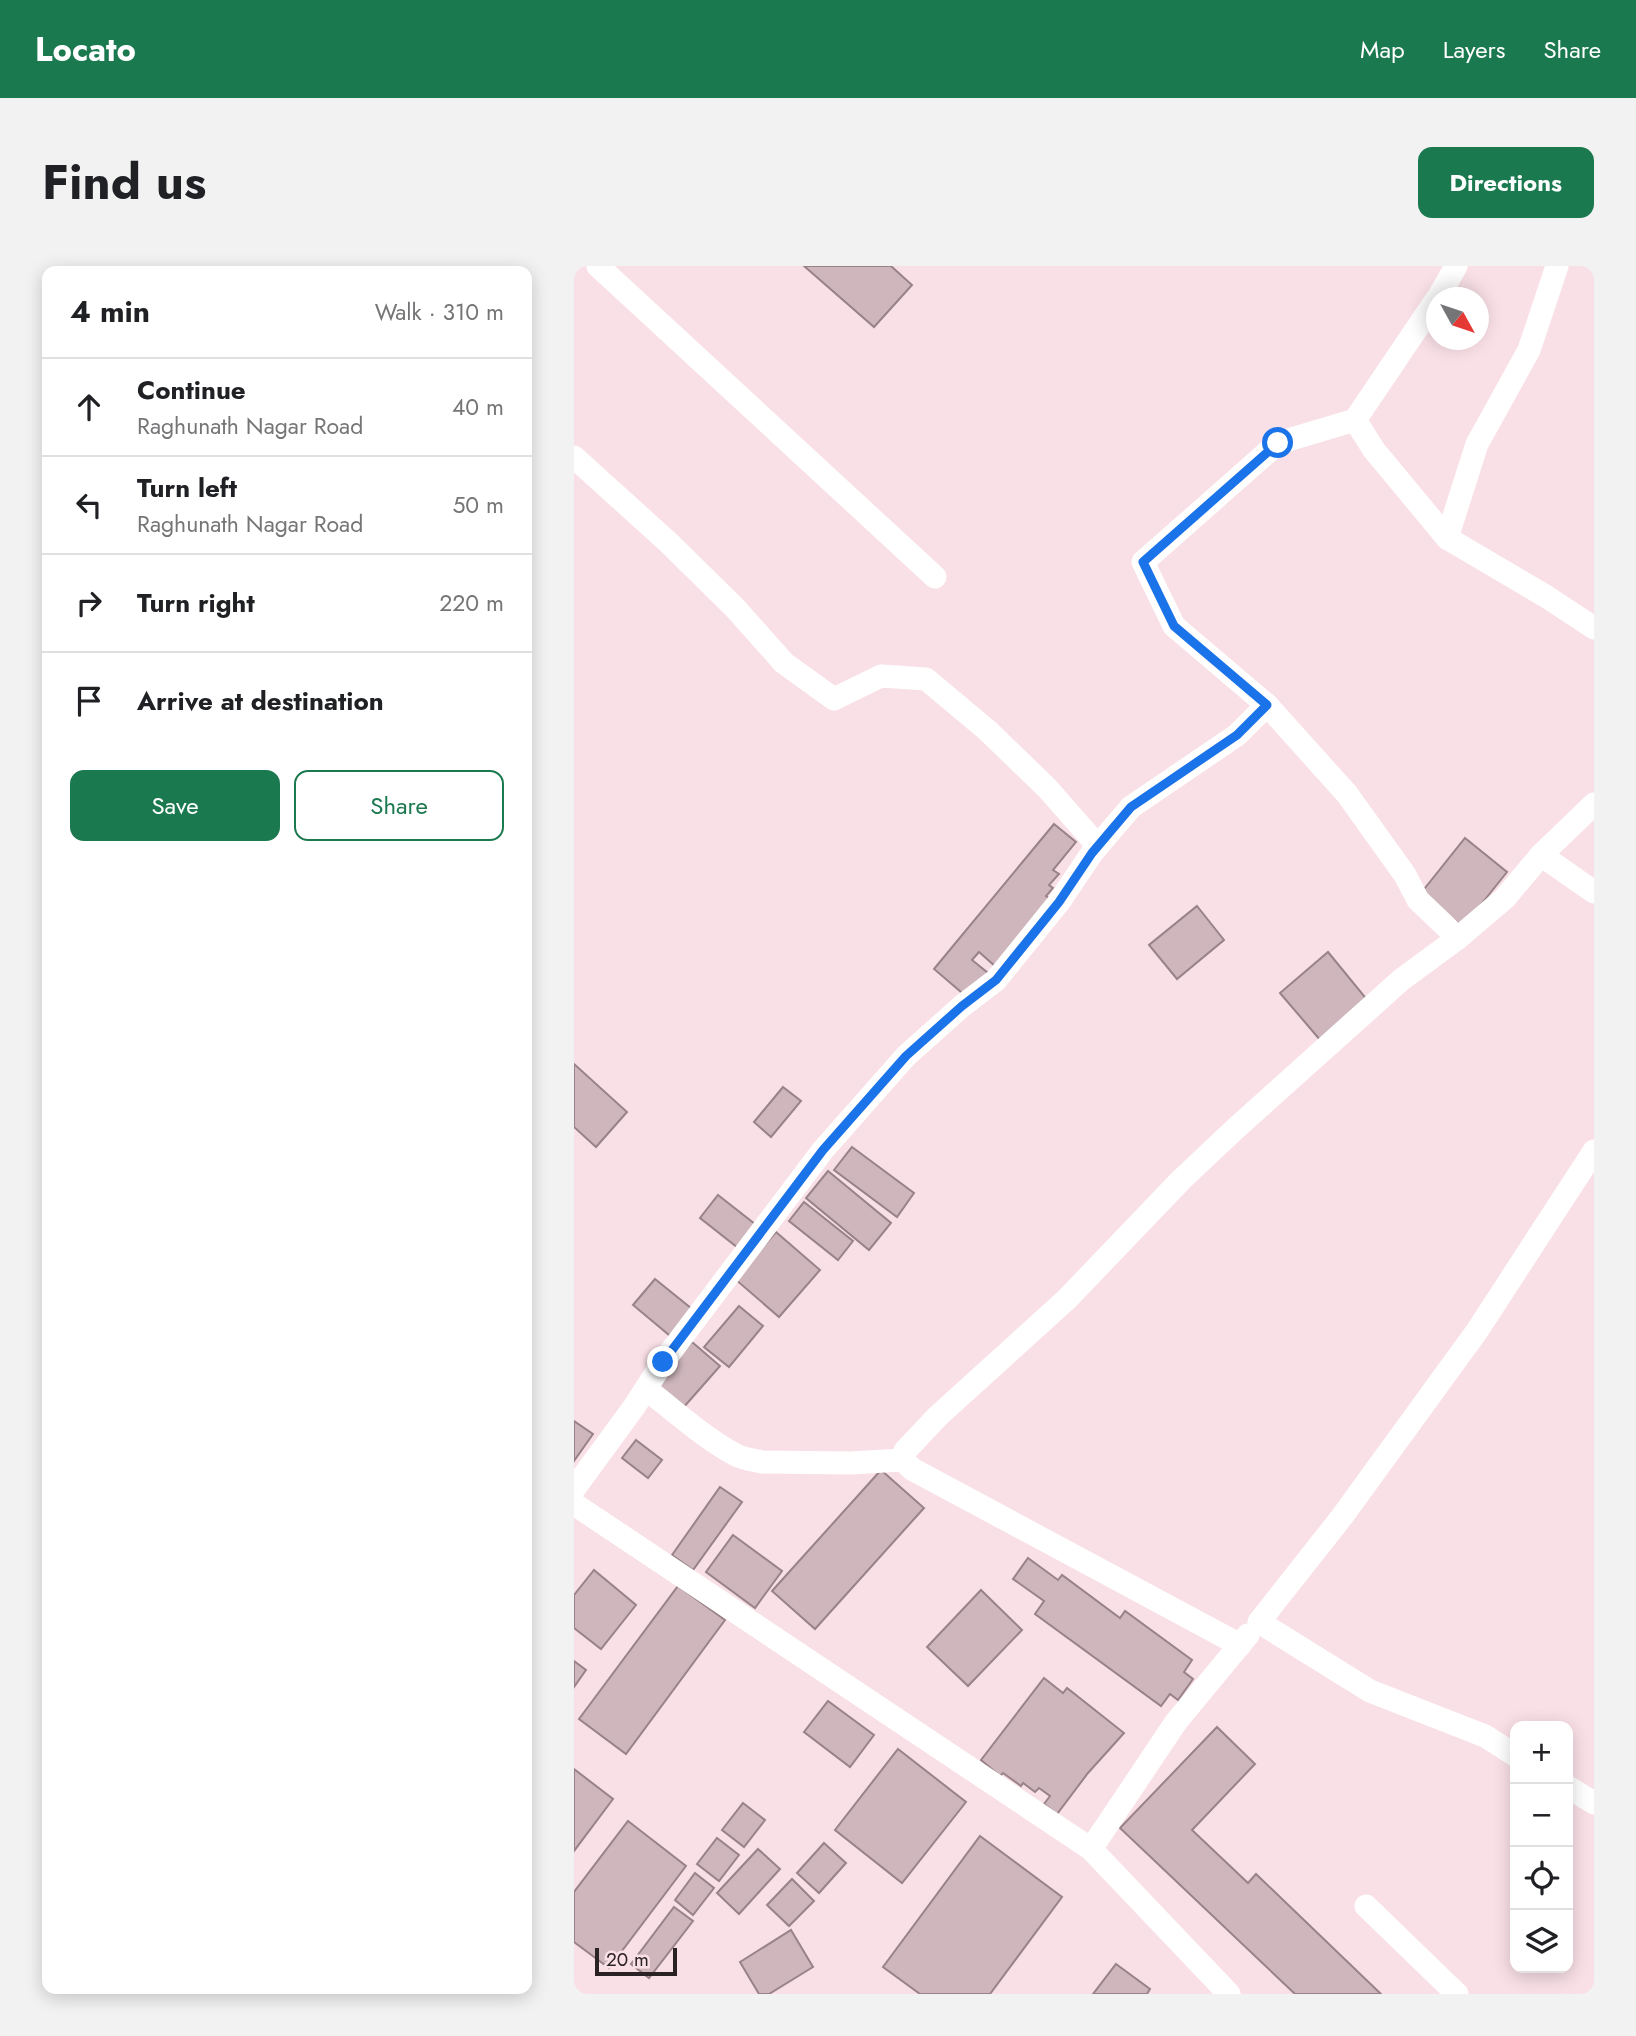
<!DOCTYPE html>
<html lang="en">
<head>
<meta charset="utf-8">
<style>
	:root { --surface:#fff; --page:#f2f2f2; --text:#202124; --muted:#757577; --line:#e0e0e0; --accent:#1b794f }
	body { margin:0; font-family:Jost,sans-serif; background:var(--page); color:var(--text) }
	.controls { position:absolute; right:21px; bottom:21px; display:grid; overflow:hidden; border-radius:14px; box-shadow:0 4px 18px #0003 }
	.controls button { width:63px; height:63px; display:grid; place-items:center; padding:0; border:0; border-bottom:2px solid var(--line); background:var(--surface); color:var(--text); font:35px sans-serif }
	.compass { position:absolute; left:852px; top:21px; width:63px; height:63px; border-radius:50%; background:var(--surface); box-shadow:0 4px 18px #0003; rotate:130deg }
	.scale { position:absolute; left:21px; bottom:18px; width:82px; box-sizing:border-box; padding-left:7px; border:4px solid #2b2225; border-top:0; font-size:19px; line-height:24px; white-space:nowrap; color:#2b2225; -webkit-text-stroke:5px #f9e0e6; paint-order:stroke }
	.stop { position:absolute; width:21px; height:21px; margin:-16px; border:5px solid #1a73e8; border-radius:50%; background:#fff }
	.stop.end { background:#1a73e8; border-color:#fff; box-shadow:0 2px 7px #0008 }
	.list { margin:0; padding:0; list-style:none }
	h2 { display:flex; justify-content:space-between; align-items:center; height:91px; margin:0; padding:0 28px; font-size:30px }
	h2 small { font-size:23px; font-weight:400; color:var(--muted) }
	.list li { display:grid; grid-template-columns:46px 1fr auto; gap:21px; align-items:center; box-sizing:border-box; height:98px; padding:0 28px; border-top:2px solid var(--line) }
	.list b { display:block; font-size:26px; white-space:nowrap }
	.list p { margin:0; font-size:23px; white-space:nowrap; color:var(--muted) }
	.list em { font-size:23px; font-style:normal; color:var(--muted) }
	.actions { display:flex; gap:14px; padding:21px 28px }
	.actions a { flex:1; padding:16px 0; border:2px solid var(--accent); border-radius:14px; text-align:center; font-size:24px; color:var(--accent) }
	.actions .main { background:var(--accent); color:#fff }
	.icon { flex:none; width:38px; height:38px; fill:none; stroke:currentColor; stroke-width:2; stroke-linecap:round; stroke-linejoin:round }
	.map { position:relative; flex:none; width:1020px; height:1728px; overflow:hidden; border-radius:14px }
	header { display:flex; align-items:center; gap:42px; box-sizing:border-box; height:98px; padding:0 35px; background:var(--accent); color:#fff }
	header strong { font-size:33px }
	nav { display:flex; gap:38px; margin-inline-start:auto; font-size:24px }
	.intro { display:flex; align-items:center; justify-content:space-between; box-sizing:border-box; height:168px; padding:0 42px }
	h1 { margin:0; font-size:49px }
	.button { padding:18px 32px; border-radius:14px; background:var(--accent); color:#fff; font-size:24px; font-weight:700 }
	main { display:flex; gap:42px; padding:0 42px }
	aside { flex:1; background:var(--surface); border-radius:14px; box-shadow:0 4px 18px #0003 }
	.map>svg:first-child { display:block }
</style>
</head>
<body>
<header>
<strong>Locato</strong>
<nav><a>Map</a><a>Layers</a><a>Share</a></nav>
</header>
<div class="intro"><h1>Find us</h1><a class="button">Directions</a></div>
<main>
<aside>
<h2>4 min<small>Walk · 310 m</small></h2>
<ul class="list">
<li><svg class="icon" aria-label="ahead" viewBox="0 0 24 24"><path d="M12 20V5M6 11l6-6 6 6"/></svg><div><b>Continue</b><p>Raghunath Nagar Road</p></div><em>40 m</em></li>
<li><svg class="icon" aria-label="left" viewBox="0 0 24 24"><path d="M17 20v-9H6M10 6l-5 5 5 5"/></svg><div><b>Turn left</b><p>Raghunath Nagar Road</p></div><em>50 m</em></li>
<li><svg class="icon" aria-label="right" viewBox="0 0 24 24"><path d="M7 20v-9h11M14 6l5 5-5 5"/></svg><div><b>Turn right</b></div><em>220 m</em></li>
<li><svg class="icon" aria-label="arrive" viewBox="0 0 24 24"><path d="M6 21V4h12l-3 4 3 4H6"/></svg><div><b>Arrive at destination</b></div></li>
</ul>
<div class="actions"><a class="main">Save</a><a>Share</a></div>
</aside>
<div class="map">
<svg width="1020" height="1728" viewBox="0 0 1020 1728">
	<rect width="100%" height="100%" fill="#f9e0e6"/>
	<g fill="#ceb6bc" stroke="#998388" stroke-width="2">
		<path d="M230,0H317L338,19L300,61Z"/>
		<path d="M480,558L502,576L479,604L485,608L475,619L479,622L472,630L476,633L422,701L405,686L398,694L414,707L394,732L360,703Z"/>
		<path d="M891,572L933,606L889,661L847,627Z"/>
		<path d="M623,640L650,674L603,713L575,679Z"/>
		<path d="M754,686L795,736L747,775L706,727Z"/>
		<path d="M0,798L53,846L22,881L0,861Z"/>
		<path d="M209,821L227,835L197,871L180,856Z"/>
		<path d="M278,881L340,927L323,951L260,904Z"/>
		<path d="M254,905L317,957L295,984L232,932Z"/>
		<path d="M144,929L186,962L168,985L126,952Z"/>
		<path d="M230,936L279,975L264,994L215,955Z"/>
		<path d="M202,966L246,1004L205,1051L161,1013Z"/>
		<path d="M81,1013L123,1047L101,1074L59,1039Z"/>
		<path d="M165,1040L189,1060L155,1101L130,1081Z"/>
		<path d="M118,1076L146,1100L109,1142L81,1117Z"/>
		<path d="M0,1155L19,1168L0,1195Z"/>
		<path d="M62,1174L88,1194L74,1212L48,1192Z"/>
		<path d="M307,1204L350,1242L241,1363L198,1325Z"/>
		<path d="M146,1221L168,1236L119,1304L98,1289Z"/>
		<path d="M159,1269L208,1305L181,1342L132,1306Z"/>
		<path d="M454,1292L484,1314L488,1309L546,1352L551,1345L618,1394L610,1406L619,1413L604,1434L596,1428L587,1440L461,1348L470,1335L439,1313Z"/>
		<path d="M20,1304L62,1339L27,1383L0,1362V1329Z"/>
		<path d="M104,1320L151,1354L52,1488L5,1453Z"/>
		<path d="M407,1324L448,1364L394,1420L353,1381Z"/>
		<path d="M0,1395L12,1404L0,1421Z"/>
		<path d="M470,1412L489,1427L493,1422L550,1467L514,1507L483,1548L470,1538L476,1530L465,1522L461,1526L449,1517L447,1520L429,1507L426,1510L407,1494Z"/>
		<path d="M254,1435L300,1469L276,1501L230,1466Z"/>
		<path d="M643,1461L681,1498L618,1564L674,1617L682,1608L807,1728H721L546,1562Z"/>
		<path d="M324,1483L392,1536L328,1617L261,1564Z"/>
		<path d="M0,1503L39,1533L0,1585Z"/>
		<path d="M169,1537L191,1554L170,1581L148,1564Z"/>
		<path d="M54,1555L112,1600L35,1702L0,1676V1626Z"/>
		<path d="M406,1570L488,1631L416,1728H346L309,1701Z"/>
		<path d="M143,1572L165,1589L145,1615L123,1598Z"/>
		<path d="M250,1577L272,1597L245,1627L223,1607Z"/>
		<path d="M184,1583L206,1603L165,1648L143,1627Z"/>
		<path d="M121,1607L140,1622L119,1649L101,1634Z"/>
		<path d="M218,1613L240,1635L215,1660L193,1639Z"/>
		<path d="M100,1641L119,1655L75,1712L57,1698Z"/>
		<path d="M217,1664L239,1701L195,1728H185L166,1696Z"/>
		<path d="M542,1698L576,1723L573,1728H519Z"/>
	</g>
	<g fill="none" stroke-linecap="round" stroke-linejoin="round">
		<g stroke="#fff" stroke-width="23">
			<path d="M24,0L361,311"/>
			<path d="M864,32L882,0"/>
			<path d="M862,34L781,154L800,184L873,272L973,331L1020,362"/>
			<path d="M781,154L704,177L569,296L600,360L693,439L773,528L831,609L844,634L884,672"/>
			<path d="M0,191L95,277L161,342L210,397L260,433L307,410L352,413L413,464L473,522L524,580"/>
			<path d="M873,272L903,178L955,84L983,0"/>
			<path d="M967,589L1020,626"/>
			<path d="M72,1123C101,1145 130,1172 162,1189C169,1193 180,1194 188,1196L276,1197L329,1194"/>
			<path d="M0,1223L60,1141L89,1096L249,884L332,790L388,740L422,714L485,636L518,587L557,541L663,469L693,439"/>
			<path d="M0,1238L517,1583L655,1728"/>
			<path d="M666,1379L338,1203L329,1194L331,1185L364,1150L493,1033L607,914L660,864L827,714L884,672L931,632L967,589L1020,538"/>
			<path d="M941,1489L911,1470L796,1425L685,1356L767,1252L903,1065L1020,885"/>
			<path d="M994,1521L1020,1537"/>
			<path d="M517,1583L602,1456L674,1369"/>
			<path d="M792,1640L883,1728"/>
		</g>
	</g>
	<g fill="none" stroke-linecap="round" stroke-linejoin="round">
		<path stroke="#1a73e8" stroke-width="9" d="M89,1096L249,884L332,790L388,740L422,714L485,636L518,587L557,541L663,469L693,439L600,360L569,296L704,177"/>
	</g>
</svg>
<div class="controls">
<button>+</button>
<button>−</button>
<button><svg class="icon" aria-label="locate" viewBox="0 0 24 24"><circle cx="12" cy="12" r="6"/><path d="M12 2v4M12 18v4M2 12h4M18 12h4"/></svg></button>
<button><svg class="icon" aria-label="layers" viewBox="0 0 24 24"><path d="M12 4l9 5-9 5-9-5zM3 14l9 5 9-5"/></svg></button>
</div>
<svg class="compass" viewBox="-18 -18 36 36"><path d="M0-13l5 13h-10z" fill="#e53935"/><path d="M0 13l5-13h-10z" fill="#757577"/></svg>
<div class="scale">20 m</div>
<div class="stop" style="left:704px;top:177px"></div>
<div class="stop end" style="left:89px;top:1096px"></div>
</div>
</main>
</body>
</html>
